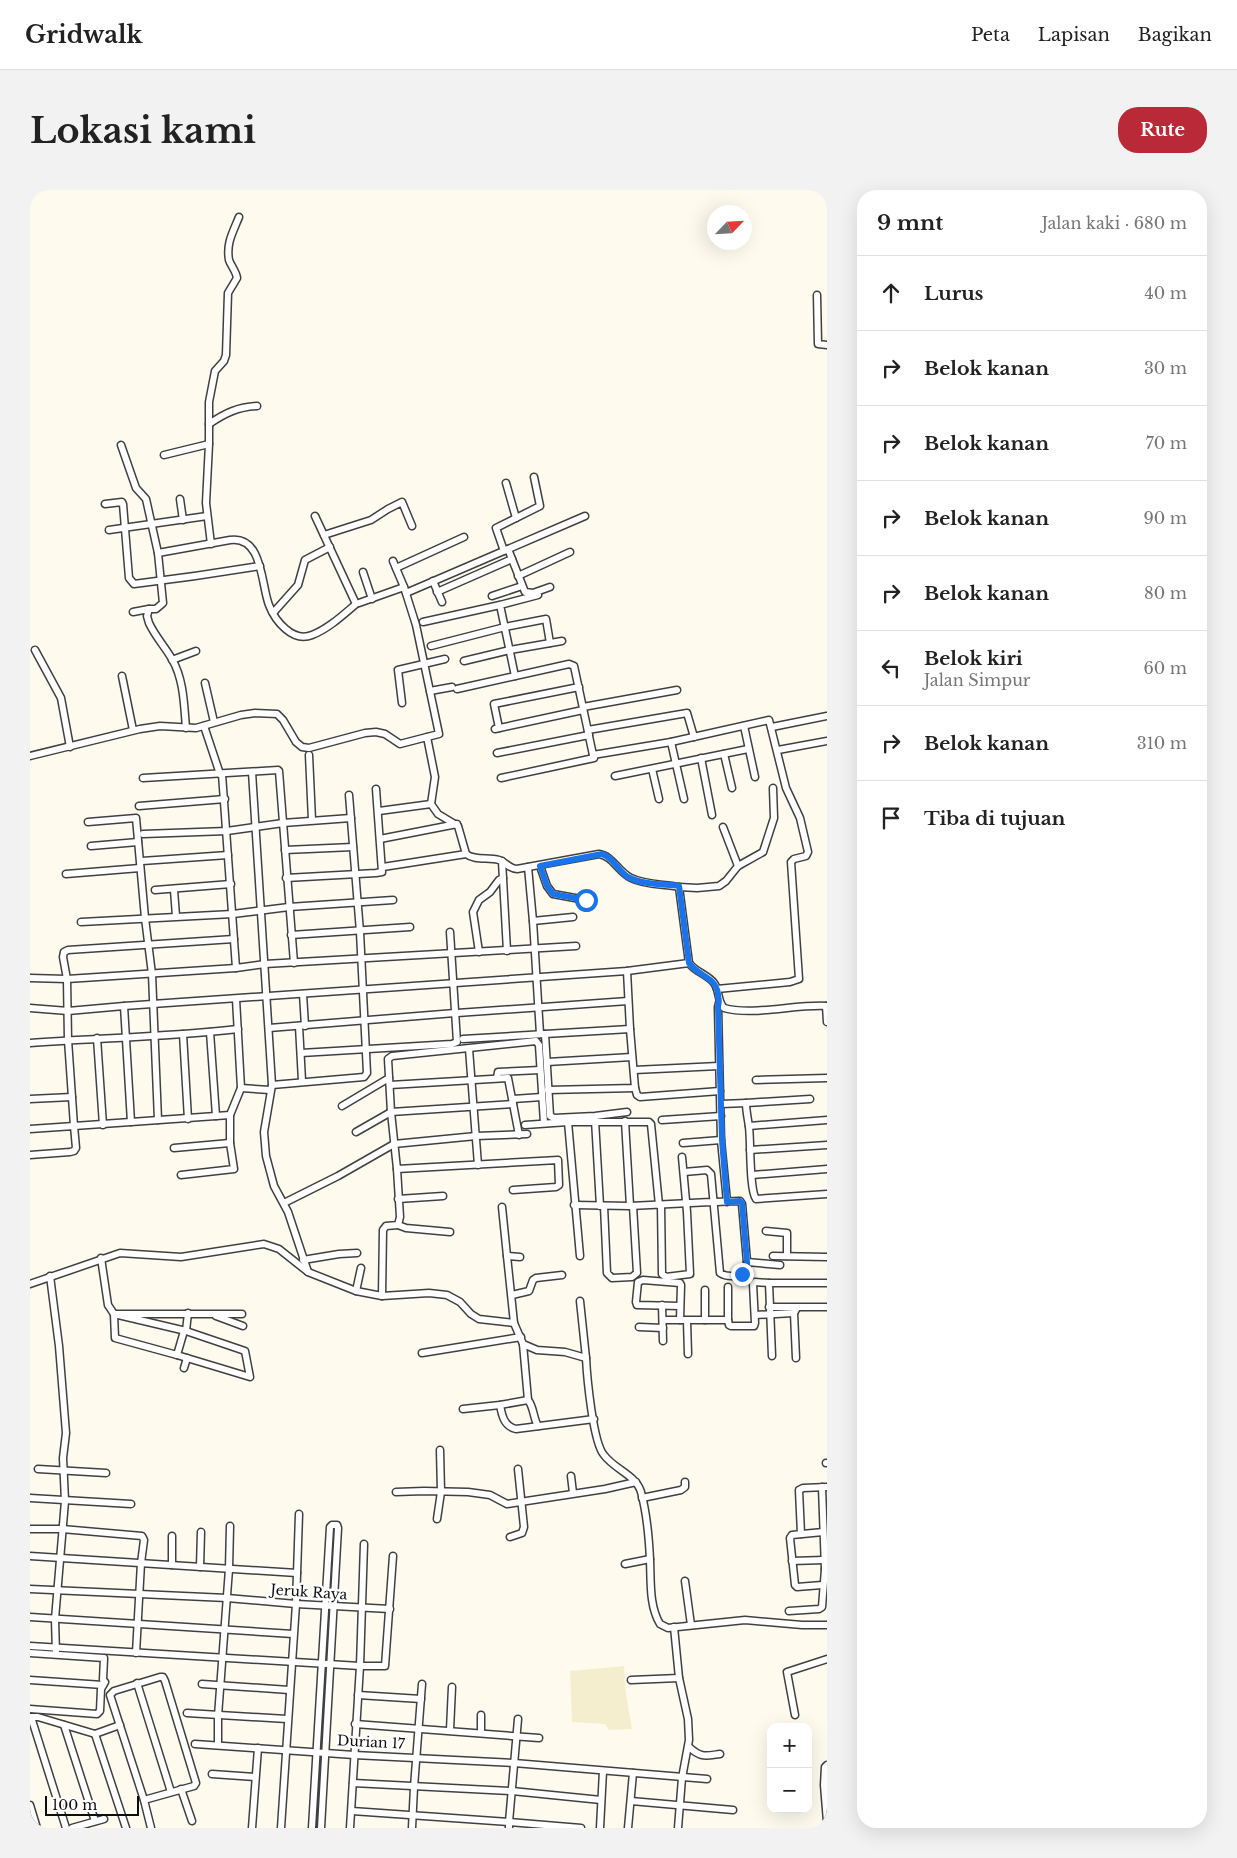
<!DOCTYPE html>
<html lang="id">
<head>
<meta charset="utf-8">
<style>
	:root { --surface:#fff; --page:#f2f2f2; --text:#222; --muted:#767676; --line:#e0e0e0; --accent:#ba2938 }
	body { margin:0; font-family:"Libre Baskerville",serif; background:var(--page); color:var(--text) }
	.controls { position:absolute; right:15px; bottom:15px; display:grid; overflow:hidden; border-radius:10px; box-shadow:0 5px 20px #0002 }
	.controls button { width:45px; height:45px; display:grid; place-items:center; padding:0; border:0; border-bottom:1px solid var(--line); background:var(--surface); color:var(--text); font:25px sans-serif }
	.compass { position:absolute; left:677px; top:15px; width:45px; height:45px; border-radius:50%; background:var(--surface); box-shadow:0 5px 20px #0002; rotate:65deg }
	.scale { position:absolute; left:15px; bottom:12px; width:94px; box-sizing:border-box; padding-left:5px; border:2px solid #0d0d0d; border-top:0; font-size:14px; line-height:18px; white-space:nowrap; color:#0d0d0d; -webkit-text-stroke:4px #fff; paint-order:stroke }
	.stop { position:absolute; width:15px; height:15px; margin:-11px; border:4px solid #1a73e8; border-radius:50%; background:#fff }
	.stop.end { background:#1a73e8; border-color:#fff; box-shadow:0 1px 5px #0008 }
	.list { margin:0; padding:0; list-style:none }
	h2 { display:flex; justify-content:space-between; align-items:center; height:65px; margin:0; padding:0 20px; font-size:21px }
	h2 small { font-size:16px; font-weight:400; color:var(--muted) }
	.list li { display:grid; grid-template-columns:32px 1fr auto; gap:15px; align-items:center; box-sizing:border-box; height:75px; padding:0 20px; border-top:1px solid var(--line) }
	.list b { display:block; font-size:19px; white-space:nowrap }
	.list p { margin:0; font-size:16px; white-space:nowrap; color:var(--muted) }
	.list em { font-size:16px; font-style:normal; color:var(--muted) }
	.icon { flex:none; width:28px; height:28px; fill:none; stroke:currentColor; stroke-width:2; stroke-linecap:round; stroke-linejoin:round }
	.map { position:relative; flex:none; width:797px; height:1638px; overflow:hidden; border-radius:20px }
	header { display:flex; align-items:center; gap:30px; box-sizing:border-box; height:70px; padding:0 25px; background:var(--surface); border-bottom:1px solid var(--line) }
	header strong { font-size:24px }
	nav { display:flex; gap:28px; margin-inline-start:auto; font-size:18px }
	.intro { display:flex; align-items:center; justify-content:space-between; box-sizing:border-box; height:120px; padding:0 30px }
	h1 { margin:0; font-size:35px }
	.button { padding:12px 22px; border-radius:20px; background:var(--accent); color:#fff; font-size:18px; font-weight:700 }
	main { display:flex; gap:30px; padding:0 30px }
	aside { flex:1; background:var(--surface); border-radius:20px; box-shadow:0 5px 20px #0002 }
	.map>svg:first-child { display:block }
</style>
</head>
<body>
<header>
<strong>Gridwalk</strong>
<nav><a>Peta</a><a>Lapisan</a><a>Bagikan</a></nav>
</header>
<div class="intro"><h1>Lokasi kami</h1><a class="button">Rute</a></div>
<main>
<div class="map">
<svg width="797" height="1638" viewBox="0 0 797 1638">
	<rect width="100%" height="100%" fill="#fffaee"/>
	<path fill="#f4eecf" d="M594,1476L596,1504L602,1539L579,1540L575,1534L542,1532L540,1481Z"/>
	<g fill="none" stroke-linecap="round" stroke-linejoin="round">
		<g stroke="#404040" stroke-width="9">
			<g id="street">
				<path d="M787,105L788,154L797,155"/>
				<path d="M179,234C195,223 208,217 227,216"/>
				<path d="M91,255L106,298L116,309L128,363L133,413L126,419H119L117,426L119,433C125,446 135,457 142,469C154,490 154,515 156,538"/>
				<path d="M134,265L179,254"/>
				<path d="M476,293L486,328"/>
				<path d="M150,309L153,330"/>
				<path d="M75,314L92,312L93,314L99,388L104,394C146,389 188,383 230,376"/>
				<path d="M79,340L177,326"/>
				<path d="M294,345L341,330L358,319L372,312L382,336"/>
				<path d="M181,354L176,313L179,254V212L185,181L194,171L196,165L198,103L207,88C206,81 201,76 199,70C196,53 203,42 209,27"/>
				<path d="M478,359L495,402L503,403L520,397"/>
				<path d="M474,361L466,338L510,316L504,287"/>
				<path d="M128,363L200,350C233,345 231,395 239,415C245,431 263,453 282,445C298,439 313,425 326,414L285,326"/>
				<path d="M363,371L374,397"/>
				<path d="M366,378L434,347"/>
				<path d="M333,382L342,409"/>
				<path d="M488,386L540,362"/>
				<path d="M403,391L412,412"/>
				<path d="M407,402L482,369"/>
				<path d="M376,403L555,326"/>
				<path d="M462,406L492,396"/>
				<path d="M329,413L374,397L386,435L409,544L397,547"/>
				<path d="M103,422L119,419"/>
				<path d="M243,423L268,395L275,370L300,357"/>
				<path d="M393,432L470,415"/>
				<path d="M401,456L475,437L516,429L520,453"/>
				<path d="M5,460L31,508L40,557"/>
				<path d="M142,470L166,461"/>
				<path d="M434,471L480,460L532,451"/>
				<path d="M92,486L103,540"/>
				<path d="M485,486L470,415L508,405"/>
				<path d="M175,493L184,532"/>
				<path d="M427,499L539,474L544,476L563,565L641,552L739,530L756,598L770,628L778,662L776,666L764,669L761,672L769,789L760,792L687,799"/>
				<path d="M400,501L422,497"/>
				<path d="M372,513L368,480L415,469"/>
				<path d="M553,517L647,500"/>
				<path d="M174,536L190,584"/>
				<path d="M714,536L725,587"/>
				<path d="M742,537L797,526"/>
				<path d="M469,538L464,514L549,497"/>
				<path d="M465,539L553,520"/>
				<path d="M558,540L657,523L664,547"/>
				<path d="M641,552L654,609"/>
				<path d="M748,560L797,551"/>
				<path d="M467,563L559,545"/>
				<path d="M694,564L702,598"/>
				<path d="M279,565L282,630"/>
				<path d="M0,566L110,539L130,536L166,538L211,525L225,523L247,524L253,530L266,552L272,557L279,558L335,543L346,542L355,544L370,554L397,547L405,587L401,614"/>
				<path d="M671,568L682,625"/>
				<path d="M622,579L629,609"/>
				<path d="M222,582L242,895L234,942L236,966L244,996L258,1022L278,1082"/>
				<path d="M192,584L206,778"/>
				<path d="M585,586L718,559"/>
				<path d="M113,588L248,580L249,581L264,773"/>
				<path d="M471,588L564,568L563,565"/>
				<path d="M109,616L195,609"/>
				<path d="M349,621L401,614L408,624L428,636L436,664"/>
				<path d="M58,632L106,628L115,728L122,784L128,930"/>
				<path d="M693,637L708,676"/>
				<path d="M113,644L197,641L253,633L321,628"/>
				<path d="M350,649L427,634"/>
				<path d="M61,656L108,652"/>
				<path d="M255,660L323,657"/>
				<path d="M112,671L198,665"/>
				<path d="M472,671L477,761"/>
				<path d="M510,676L517,696L523,704L556,710"/>
				<path d="M353,677L436,664C445,671 458,667 469,670C476,672 479,679 487,679L569,664C583,666 588,682 601,688C615,695 633,694 649,697L659,773"/>
				<path d="M498,677L503,731L510,844"/>
				<path d="M36,684L110,678"/>
				<path d="M256,688L346,683L352,682L346,599"/>
				<path d="M649,697L667,698L689,696L696,691L708,676L733,662L744,628L743,598"/>
				<path d="M125,700L201,694"/>
				<path d="M144,700L146,726"/>
				<path d="M503,731L543,727"/>
				<path d="M51,732L203,724L259,717L363,710"/>
				<path d="M261,745L380,737"/>
				<path d="M449,762L443,722L449,710L460,702L469,690L473,688"/>
				<path d="M659,773C665,782 677,784 684,793C690,801 687,811 694,818C723,826 766,814 797,816"/>
				<path d="M0,788L37,789L206,778L235,774L546,756"/>
				<path d="M273,804L275,836"/>
				<path d="M689,813L688,817L691,950L697,1012"/>
				<path d="M94,816L101,932"/>
				<path d="M796,816L797,832"/>
				<path d="M0,818L38,821L94,816L597,781L659,773"/>
				<path d="M427,823L598,811"/>
				<path d="M269,836L272,891"/>
				<path d="M239,838L425,823"/>
				<path d="M180,842L186,926"/>
				<path d="M153,844L158,929"/>
				<path d="M515,844L600,839"/>
				<path d="M67,848L73,935"/>
				<path d="M433,849L515,844L520,926L524,928L565,926L597,922"/>
				<path d="M0,853C69,848 139,847 208,839"/>
				<path d="M439,859L448,975"/>
				<path d="M271,863L422,854L427,852L420,742"/>
				<path d="M517,872L602,867"/>
				<path d="M604,880L689,876"/>
				<path d="M467,888L468,882L510,880"/>
				<path d="M726,890L797,888"/>
				<path d="M242,895L334,887L337,883L330,742L319,605"/>
				<path d="M360,895L478,888L489,945"/>
				<path d="M211,898L240,900"/>
				<path d="M605,898L607,905L610,907L690,901"/>
				<path d="M518,900L605,898L600,839L597,781"/>
				<path d="M0,909L42,907"/>
				<path d="M483,909L512,907"/>
				<path d="M716,913L780,909"/>
				<path d="M691,914L716,913C716,921 718,929 719,937C721,952 719,999 726,1009L797,1004"/>
				<path d="M312,916L359,888"/>
				<path d="M200,925L44,936L38,850L37,789L33,767L34,762L38,760L204,749"/>
				<path d="M565,930L570,1016"/>
				<path d="M632,930L691,926"/>
				<path d="M595,931L600,1016"/>
				<path d="M538,932L550,1066"/>
				<path d="M495,935L538,932H619L621,934L629,1015"/>
				<path d="M719,936L797,930"/>
				<path d="M0,939L44,936L46,958L44,961L40,962L0,965"/>
				<path d="M326,942L361,922L483,914"/>
				<path d="M653,953L691,950"/>
				<path d="M144,958L200,953"/>
				<path d="M720,960L797,955"/>
				<path d="M151,985L204,979L200,953V925L211,898L206,809"/>
				<path d="M722,985L797,979"/>
				<path d="M483,1000L526,997L529,995L528,970L367,979L361,922L358,869L362,866L506,851L509,855L514,933"/>
				<path d="M368,1009L413,1006"/>
				<path d="M254,1013L308,986L364,954L446,946L497,944"/>
				<path d="M544,1015L600,1016L681,1012C691,1012 700,1011 710,1011L712,1014L717,1072V1079C710,1087 698,1088 690,1083L681,984L677,980L654,982"/>
				<path d="M631,1015L632,1084L636,1087L660,1084L657,1022L652,967"/>
				<path d="M574,1016L577,1083L582,1088L602,1087L607,1083L603,1016"/>
				<path d="M472,1017L477,1066"/>
				<path d="M368,1035L376,1038L420,1042"/>
				<path d="M736,1041L757,1043V1066"/>
				<path d="M743,1066L797,1067"/>
				<path d="M71,1068L78,1115L84,1124H212"/>
				<path d="M273,1070L309,1064L327,1063"/>
				<path d="M717,1072L750,1075"/>
				<path d="M20,1086L29,1156L36,1243L33,1268L35,1311L25,1429L26,1464"/>
				<path d="M0,1094L90,1063L151,1067L234,1054L249,1059L278,1082L326,1101L352,1106L399,1103L417,1105L430,1112L441,1124L449,1129L484,1133L493,1154L507,1160L535,1162L556,1168C557,1187 563,1253 574,1265C584,1279 606,1285 611,1302C617,1324 619,1348 620,1370C621,1391 619,1416 630,1434L638,1438L715,1430L772,1435H797"/>
				<path d="M326,1101L331,1078"/>
				<path d="M482,1105L499,1101L503,1090L506,1088L532,1085"/>
				<path d="M352,1106L353,1040L356,1036L368,1035L370,1027L367,979"/>
				<path d="M550,1111L556,1168"/>
				<path d="M632,1115L633,1151"/>
				<path d="M739,1117H797"/>
				<path d="M764,1123L766,1168"/>
				<path d="M84,1124L156,1141L215,1161L220,1187L147,1165L85,1148Z"/>
				<path d="M725,1125L764,1123L767,1118"/>
				<path d="M186,1126L213,1136"/>
				<path d="M633,1130H698L699,1135L701,1136H724L725,1133L723,1094L725,1092L739,1093"/>
				<path d="M650,1130L651,1095L650,1093L613,1090L608,1092L606,1112L607,1115L650,1116"/>
				<path d="M675,1130V1100"/>
				<path d="M698,1130V1097"/>
				<path d="M657,1131L658,1164"/>
				<path d="M484,1133L477,1066L490,1067"/>
				<path d="M609,1137L633,1138"/>
				<path d="M156,1141L158,1123"/>
				<path d="M392,1163L491,1147"/>
				<path d="M147,1165L154,1141"/>
				<path d="M742,1166L739,1093H797"/>
				<path d="M154,1178L157,1168"/>
				<path d="M498,1210C504,1217 503,1228 508,1236"/>
				<path d="M470,1215C472,1226 474,1236 486,1239L564,1229"/>
				<path d="M433,1219L470,1215L498,1210L493,1154"/>
				<path d="M796,1273H797"/>
				<path d="M8,1279L76,1283"/>
				<path d="M541,1286L543,1303"/>
				<path d="M792,1297L795,1379H797"/>
				<path d="M366,1302L394,1301L438,1302L460,1305L477,1314L575,1299L606,1292"/>
				<path d="M0,1308L101,1314"/>
				<path d="M612,1308L651,1300L655,1297V1292"/>
				<path d="M407,1329L411,1302L410,1260"/>
				<path d="M0,1339H32L112,1346L114,1350L111,1373L106,1463"/>
				<path d="M771,1344L769,1300L773,1298L797,1297"/>
				<path d="M480,1347L492,1343L494,1337L488,1279"/>
				<path d="M0,1366L267,1383"/>
				<path d="M762,1371L794,1370"/>
				<path d="M595,1374L620,1369"/>
				<path d="M142,1375V1346"/>
				<path d="M170,1377L171,1342"/>
				<path d="M655,1391L661,1435"/>
				<path d="M792,1395L767,1397L765,1395L760,1348L762,1345L793,1342"/>
				<path d="M0,1399L197,1408L266,1414L360,1419"/>
				<path d="M759,1421L789,1419L792,1417L795,1379"/>
				<path d="M0,1427L263,1444"/>
				<path d="M644,1437L649,1488L658,1529L659,1550L652,1588L648,1638"/>
				<path d="M0,1456L330,1476H355L363,1366"/>
				<path d="M0,1463L74,1468L73,1490L75,1492L71,1499L70,1521L67,1524L0,1519"/>
				<path d="M130,1487H133L135,1491L166,1593L164,1596L114,1610L80,1505L84,1501Z"/>
				<path d="M0,1490L73,1495"/>
				<path d="M601,1490L649,1488"/>
				<path d="M107,1493L141,1602"/>
				<path d="M172,1494L259,1500"/>
				<path d="M328,1505L391,1509"/>
				<path d="M157,1523L257,1529"/>
				<path d="M765,1525L757,1482L797,1469"/>
				<path d="M0,1527H8L65,1544L90,1535"/>
				<path d="M1,1527L36,1638"/>
				<path d="M488,1529L479,1632L551,1638"/>
				<path d="M325,1534L509,1548"/>
				<path d="M34,1535L65,1631"/>
				<path d="M420,1540L422,1497"/>
				<path d="M451,1543V1525"/>
				<path d="M65,1544L96,1638"/>
				<path d="M165,1554L324,1565L484,1573L677,1589"/>
				<path d="M188,1554V1526L199,1379L200,1336"/>
				<path d="M659,1557C671,1568 675,1566 690,1564"/>
				<path d="M797,1575L795,1577L794,1595L797,1632"/>
				<path d="M182,1584L225,1587"/>
				<path d="M323,1593L482,1601L571,1610"/>
				<path d="M151,1599L162,1631"/>
				<path d="M114,1610L121,1638"/>
				<path d="M601,1611L703,1620"/>
				<path d="M0,1615L7,1638"/>
				<path d="M322,1621L479,1632V1638"/>
				<path d="M42,1638L74,1629"/>
				<path d="M222,1638L228,1558"/>
				<path d="M251,1638L266,1414L269,1324"/>
				<path d="M282,1638L300,1337L302,1335H307L308,1338L291,1638"/>
				<path d="M320,1638L330,1476L334,1354"/>
				<path d="M382,1638L384,1597L392,1494"/>
				<path d="M570,1638L573,1581"/>
				<path d="M598,1638L603,1583"/>
			</g>
		</g>
		<use href="#street" stroke="#fff" stroke-width="6"/>
	</g>
	<g fill="none" stroke-linecap="round" stroke-linejoin="round">
		<path stroke="#1a73e8" stroke-width="6" d="M556,710L523,704L517,696L510,676L572,664C583,667 588,681 598,687C613,695 632,694 649,696L659,773C668,786 686,787 688,804C688,809 690,811 688,816L692,950L697,1012L710,1011L712,1013L717,1072V1080L712,1084"/>
	</g>
	<g text-anchor="middle" stroke-width="5" stroke-linejoin="round" paint-order="stroke">
		<g font-size="14" fill="#0d0d0d" stroke="#fff">
			<text transform="translate(279 1402) rotate(4)" y="5">Jeruk Raya</text>
			<text transform="translate(341 1552) rotate(3)" y="5">Durian 17</text>
		</g>
	</g>
</svg>
<div class="controls">
<button>+</button>
<button>−</button>
</div>
<svg class="compass" viewBox="-18 -18 36 36"><path d="M0-13l5 13h-10z" fill="#e53935"/><path d="M0 13l5-13h-10z" fill="#767676"/></svg>
<div class="scale">100 m</div>
<div class="stop" style="left:556px;top:710px"></div>
<div class="stop end" style="left:712px;top:1084px"></div>
</div>
<aside>
<h2>9 mnt<small>Jalan kaki · 680 m</small></h2>
<ul class="list">
<li><svg class="icon" aria-label="ahead" viewBox="0 0 24 24"><path d="M12 20V5M6 11l6-6 6 6"/></svg><div><b>Lurus</b></div><em>40 m</em></li>
<li><svg class="icon" aria-label="right" viewBox="0 0 24 24"><path d="M7 20v-9h11M14 6l5 5-5 5"/></svg><div><b>Belok kanan</b></div><em>30 m</em></li>
<li><svg class="icon" aria-label="right" viewBox="0 0 24 24"><path d="M7 20v-9h11M14 6l5 5-5 5"/></svg><div><b>Belok kanan</b></div><em>70 m</em></li>
<li><svg class="icon" aria-label="right" viewBox="0 0 24 24"><path d="M7 20v-9h11M14 6l5 5-5 5"/></svg><div><b>Belok kanan</b></div><em>90 m</em></li>
<li><svg class="icon" aria-label="right" viewBox="0 0 24 24"><path d="M7 20v-9h11M14 6l5 5-5 5"/></svg><div><b>Belok kanan</b></div><em>80 m</em></li>
<li><svg class="icon" aria-label="left" viewBox="0 0 24 24"><path d="M17 20v-9H6M10 6l-5 5 5 5"/></svg><div><b>Belok kiri</b><p>Jalan Simpur</p></div><em>60 m</em></li>
<li><svg class="icon" aria-label="right" viewBox="0 0 24 24"><path d="M7 20v-9h11M14 6l5 5-5 5"/></svg><div><b>Belok kanan</b></div><em>310 m</em></li>
<li><svg class="icon" aria-label="arrive" viewBox="0 0 24 24"><path d="M6 21V4h12l-3 4 3 4H6"/></svg><div><b>Tiba di tujuan</b></div></li>
</ul>
</aside>
</main>
</body>
</html>
